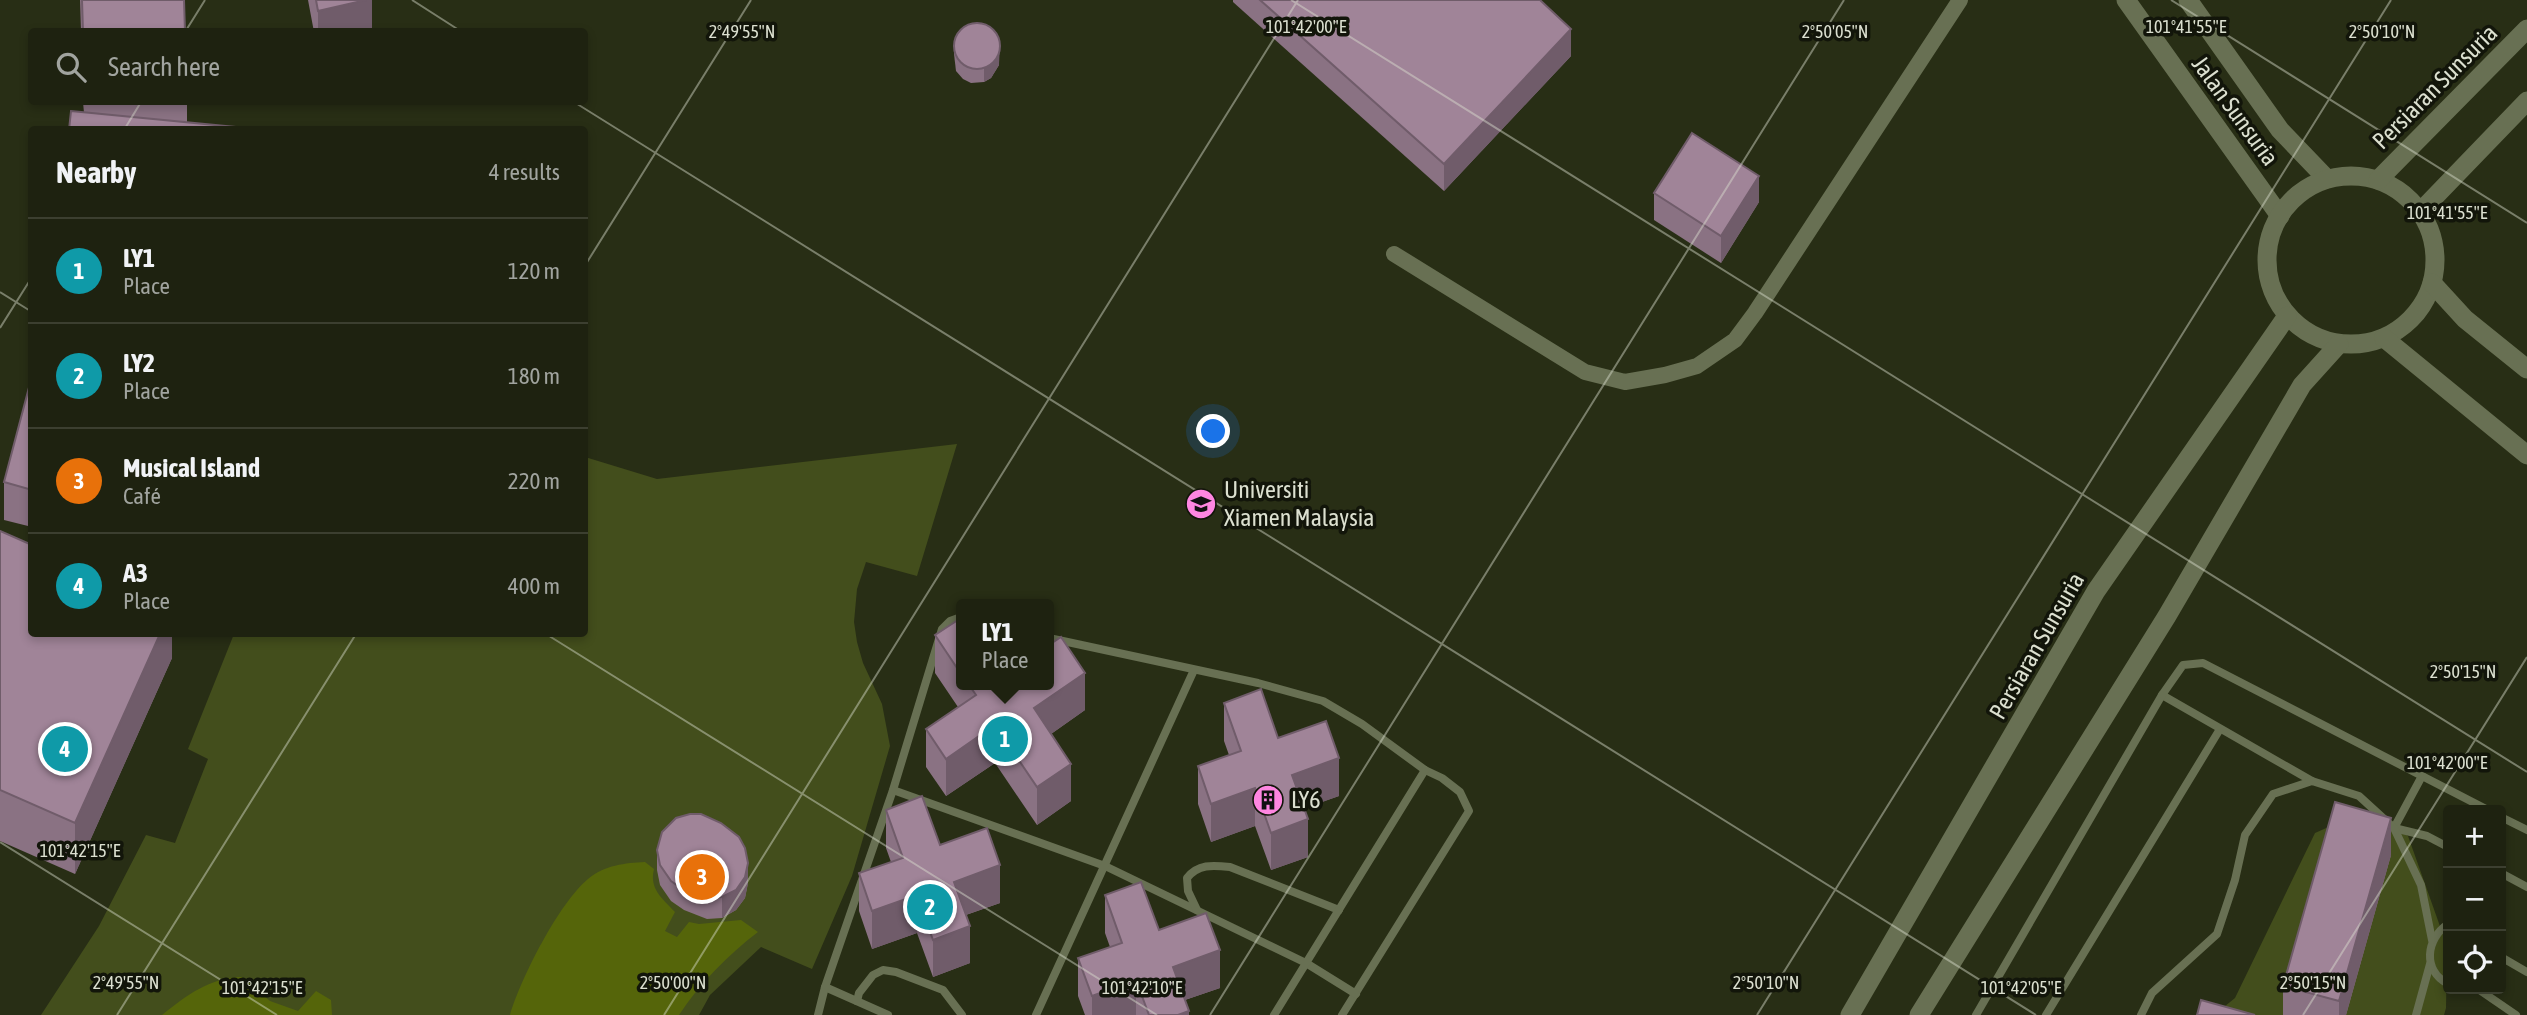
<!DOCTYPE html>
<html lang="en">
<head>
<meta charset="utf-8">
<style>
	:root { --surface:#1e2210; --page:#262a19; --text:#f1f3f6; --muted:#a1a49f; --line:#3c3f30; --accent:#d93025 }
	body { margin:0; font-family:"Asap Condensed",sans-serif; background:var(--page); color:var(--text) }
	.controls { position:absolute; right:21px; bottom:21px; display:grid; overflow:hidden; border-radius:7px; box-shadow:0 4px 10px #0003 }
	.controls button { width:63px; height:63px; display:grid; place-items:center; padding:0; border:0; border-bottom:2px solid var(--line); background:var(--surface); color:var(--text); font:35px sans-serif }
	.you { position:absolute; left:1214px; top:432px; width:24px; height:24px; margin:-18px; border:5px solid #fff; border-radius:50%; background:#1a73e8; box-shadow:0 0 0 10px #1a73e833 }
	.badge { display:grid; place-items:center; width:46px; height:46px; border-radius:50%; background:var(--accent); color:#fff; font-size:23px; font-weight:700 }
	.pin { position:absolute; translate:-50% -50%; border:4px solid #fff; box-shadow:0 2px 7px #0006 }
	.popup { position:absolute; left:956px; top:599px; width:98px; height:91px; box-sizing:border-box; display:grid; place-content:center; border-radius:7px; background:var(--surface); filter:drop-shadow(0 2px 5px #0005); font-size:23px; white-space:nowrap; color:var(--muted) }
	.popup b { font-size:26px; color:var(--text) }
	.popup::after { content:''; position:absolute; left:50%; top:100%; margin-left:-14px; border:14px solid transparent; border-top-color:var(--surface) }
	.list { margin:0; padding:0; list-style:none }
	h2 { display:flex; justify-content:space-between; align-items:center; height:91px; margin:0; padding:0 28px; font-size:30px }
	h2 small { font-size:23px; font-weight:400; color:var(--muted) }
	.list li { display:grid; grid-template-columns:46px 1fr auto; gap:21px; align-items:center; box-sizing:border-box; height:105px; padding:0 28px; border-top:2px solid var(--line) }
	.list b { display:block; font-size:26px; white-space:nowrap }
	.list p { margin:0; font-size:23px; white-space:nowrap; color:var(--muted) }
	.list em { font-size:23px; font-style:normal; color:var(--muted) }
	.icon { flex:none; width:38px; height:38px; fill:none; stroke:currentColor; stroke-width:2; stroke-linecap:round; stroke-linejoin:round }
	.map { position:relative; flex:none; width:2527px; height:1015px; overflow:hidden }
	.search { position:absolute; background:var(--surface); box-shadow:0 4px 10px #0003; left:28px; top:28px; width:560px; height:77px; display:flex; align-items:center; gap:18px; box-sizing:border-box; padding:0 24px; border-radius:7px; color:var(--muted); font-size:26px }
	.panel { position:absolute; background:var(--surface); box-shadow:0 4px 10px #0003; left:28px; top:126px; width:560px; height:511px; border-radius:7px }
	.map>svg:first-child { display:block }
</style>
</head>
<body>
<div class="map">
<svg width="2527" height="1015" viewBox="0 0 2527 1015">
	<rect width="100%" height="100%" fill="#282e15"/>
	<g fill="#434e1c">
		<path d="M957,444L917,576L866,562L857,589L854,622L857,642L863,663L882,704L890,746L852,876L812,969L761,947L710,995L699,1015H41L99,926L146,835L175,843L208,759L188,749L234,634H584L585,457L657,479Z"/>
		<path d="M2351,817L2378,818L2408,836L2447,946L2446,1008L2444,1015H2214L2235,998L2315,833Z"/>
	</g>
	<g fill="#55650a">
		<path d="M645,862L654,869C649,889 662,898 675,912L665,931L677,937L689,922L699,924L741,920L758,932C728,955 700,983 679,1015H510C521,978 559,903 588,879C605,865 625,863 645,862Z"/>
		<path d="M242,977L270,1001L298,1011L316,991L331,1000L332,1015H162C187,995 209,978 242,977Z"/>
	</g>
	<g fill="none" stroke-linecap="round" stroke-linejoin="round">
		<g stroke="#687053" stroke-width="8">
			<path d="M1049,638L1258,683L1323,701L1362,724L1425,770L1442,778L1460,792L1469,811L1342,1015"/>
			<path d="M2162,695L2312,781"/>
			<path d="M2422,776L2394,828L2427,836L2448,847"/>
			<path d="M893,790L1105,866L1306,963L1356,994"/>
			<path d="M2501,817L2527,830"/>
			<path d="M2501,873L2527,887"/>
			<path d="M1197,910L1188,891L1187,878C1198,864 1212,865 1230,867L1339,910"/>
			<path d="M2448,924C2426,939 2422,970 2448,984"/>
			<path d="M2501,957L2527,972"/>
			<path d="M825,987L888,1015"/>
			<path d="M2478,989L2516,1015"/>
			<path d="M857,1001L859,993L873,975L883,970L896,972L943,990L962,1015"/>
			<path d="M818,1015L825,987L893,790L942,629L950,621L961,617"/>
			<path d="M1036,1015L1194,670"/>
			<path d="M1274,1015L1425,770"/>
			<path d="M1976,1015L2162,695L2183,665L2203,663L2488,810"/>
			<path d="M2046,1015L2220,729"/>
			<path d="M2141,1015L2152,993L2217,934L2235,880L2245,835L2273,794L2312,781L2359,796L2394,828L2421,885L2432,940"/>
			<path d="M2416,1015L2430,964"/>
		</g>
		<path stroke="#687053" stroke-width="16" d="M1394,254L1585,372L1625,382L1665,375L1697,366L1735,340L1755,313L1960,0"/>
		<g stroke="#687053" stroke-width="19">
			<path d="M2126,0L2280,216"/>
			<path d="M2188,0L2280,130L2327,179"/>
			<circle cx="2351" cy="260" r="84"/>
			<path d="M2378,180L2527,29"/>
			<path d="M2420,212L2527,101"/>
			<path d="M2432,283L2465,319L2527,369"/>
			<path d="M2384,338L2527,455"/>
			<path d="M1850,1015L2096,591L2287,316"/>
			<path d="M1919,1015L2167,616L2302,385L2339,344"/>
		</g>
	</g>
	<g fill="#8a7283">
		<path d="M80,0H184L185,32H81Z"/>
		<path d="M308,0H372V32H314Z"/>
		<path d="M1233,0H1540L1571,56L1444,191L1233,2Z"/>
		<path d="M954,40L999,65L991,78L984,82L971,83L963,79L956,71L954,54Z"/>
		<path d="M83,102H187V122L84,113Z"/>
		<path d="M1654,193L1759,202L1721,263L1654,220Z"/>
		<path d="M32,376V527L4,520V482Z"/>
		<path d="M0,531L172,634V658L75,874L0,841Z"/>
		<path d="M961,618V685H1049L1085,710L1051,734L1071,801L1037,825L995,763L946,796L926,767V729L958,707L935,673V635Z"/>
		<path d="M1224,703L1278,738L1339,796L1304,808L1308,857L1271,870L1255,826L1211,842L1198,804V766L1229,755L1224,741Z"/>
		<path d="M886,810L940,845L1000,903L966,915L970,963L933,977L917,933L872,949L859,911V873L891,862L886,848Z"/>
		<path d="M657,850L748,883L745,898L736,910L722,918L707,919L684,910L671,901L660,885L657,870Z"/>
		<path d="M2391,855L2346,1015H2283V986Z"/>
		<path d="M1105,895L1159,930L1220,988L1185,1000L1189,1015H1085L1078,996V958L1110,947L1105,933Z"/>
	</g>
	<g fill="#705c6a">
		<path d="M366,0H372V32H318V11Z"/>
		<path d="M1571,29V56L1444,191V164Z"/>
		<path d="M1000,43L999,65L991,78L984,82V68Z"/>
		<path d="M1759,176V202L1721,263V236Z"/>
		<path d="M160,634H172V658L75,874V823Z"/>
		<path d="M1085,673V710L1034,746V708Z"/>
		<path d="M995,725V763L946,796V759Z"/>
		<path d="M1339,758V796L1292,813V775Z"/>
		<path d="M1071,764V801L1037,825V787Z"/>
		<path d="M1255,788V826L1211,842V804Z"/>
		<path d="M2391,818V855L2346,1015H2339V1001Z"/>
		<path d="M1308,819V857L1271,870V833Z"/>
		<path d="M748,863V883L745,898L736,910L722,918V897Z"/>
		<path d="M1000,865V903L954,919V882Z"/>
		<path d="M917,895V933L872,949V911Z"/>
		<path d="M970,926V963L933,977V940Z"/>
		<path d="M1220,950V988L1173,1004V967Z"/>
		<path d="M1136,980V1015H1092V996Z"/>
		<path d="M1189,1011V1015H1178Z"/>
	</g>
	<g fill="#a08498" stroke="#705c6a" stroke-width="2">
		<path d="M82,0H184L185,32H83Z"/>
		<path d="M316,0H366L318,11Z"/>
		<path d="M1260,0H1540L1571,29L1444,164Z"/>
		<circle cx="977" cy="46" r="23"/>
		<path d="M71,111L235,127V130H69Z"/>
		<path d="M1692,133L1759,176L1721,236L1654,193Z"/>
		<path d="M32,376V490L4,482Z"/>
		<path d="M0,531L32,545V634H160L75,823L0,790Z"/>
		<path d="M961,618V674L935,635Z"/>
		<path d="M1061,637L1085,673L1034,708L1071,764L1037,787L995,725L946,759L926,729L976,695L969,685H1049V645Z"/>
		<path d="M1261,689L1278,738L1326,721L1339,758L1292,775L1308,819L1271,833L1255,788L1211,804L1198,766L1241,751L1224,703Z"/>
		<path d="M922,796L940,845L987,828L1000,865L954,882L970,926L933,940L917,895L872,911L859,873L903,858L886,810Z"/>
		<path d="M2335,802L2391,818L2339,1001L2283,986Z"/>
		<path d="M690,814H701L721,823L739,837L745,848L748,863L745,877L736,890L722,897L707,899L684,890L671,881L660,865L657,850L662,832L676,818Z"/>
		<path d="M1141,882L1159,930L1206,913L1220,950L1173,967L1189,1011L1178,1015H1149L1136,980L1092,996L1078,958L1122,943L1105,895Z"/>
		<path d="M2201,1000L2255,1015H2197Z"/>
	</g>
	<path fill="none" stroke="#dce0d0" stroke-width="2" stroke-opacity="0.45" d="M412,0L462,32M1291,0L2527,772M2171,0L2527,223M185,32L205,0M574,102L2036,1015M124,130L141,102M584,267L751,0M0,292L32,312M0,328L32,277M546,634L1157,1015M0,842L277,1015M117,1015L356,634M664,1015L1298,0M1210,1015L1844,0M1757,1015L2391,0M2303,1015L2527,657"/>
	<defs>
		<g id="university-disc" transform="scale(1.575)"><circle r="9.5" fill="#fe86e1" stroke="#12150a"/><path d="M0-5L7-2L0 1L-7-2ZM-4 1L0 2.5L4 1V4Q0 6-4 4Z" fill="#111"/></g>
		<g id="building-disc" transform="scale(1.575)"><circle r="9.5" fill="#fe86e1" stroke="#12150a"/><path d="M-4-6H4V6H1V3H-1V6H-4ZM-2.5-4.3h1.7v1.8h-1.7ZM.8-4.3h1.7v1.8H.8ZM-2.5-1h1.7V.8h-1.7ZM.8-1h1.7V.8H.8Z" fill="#111"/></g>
	</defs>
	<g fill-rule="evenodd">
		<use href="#university-disc" x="1201" y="504"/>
		<use href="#building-disc" x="1268" y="800"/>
	</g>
	<g text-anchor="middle" stroke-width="7" stroke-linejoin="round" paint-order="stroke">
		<g font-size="24" fill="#dce0d0" stroke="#12150a">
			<text transform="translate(2435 87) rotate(-45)" y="8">Persiaran Sunsuria</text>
			<text transform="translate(2235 111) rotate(54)" y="8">Jalan Sunsuria</text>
			<text transform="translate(2037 646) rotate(-60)" y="8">Persiaran Sunsuria</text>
		</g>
		<g font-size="24" fill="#dce0d0" stroke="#12150a" text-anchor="start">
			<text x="1224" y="498">Universiti<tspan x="1224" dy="28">Xiamen Malaysia</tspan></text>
			<text x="1291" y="808">LY6</text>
		</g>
	</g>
	<g font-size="18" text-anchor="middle" fill="#dce0d0" stroke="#12150a" stroke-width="7" stroke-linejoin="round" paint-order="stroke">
		<text x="1306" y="33">101°42'00"E</text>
		<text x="2186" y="33">101°41'55"E</text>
		<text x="742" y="38">2°49'55"N</text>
		<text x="1835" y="38">2°50'05"N</text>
		<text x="2382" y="38">2°50'10"N</text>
		<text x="2447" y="219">101°41'55"E</text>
		<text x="2463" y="678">2°50'15"N</text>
		<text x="2447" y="769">101°42'00"E</text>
		<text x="80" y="857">101°42'15"E</text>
		<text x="126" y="989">2°49'55"N</text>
		<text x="673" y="989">2°50'00"N</text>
		<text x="1766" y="989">2°50'10"N</text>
		<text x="2313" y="989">2°50'15"N</text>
		<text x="262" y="994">101°42'15"E</text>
		<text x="1142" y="994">101°42'10"E</text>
		<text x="2021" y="994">101°42'05"E</text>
	</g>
</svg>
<div class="controls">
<button>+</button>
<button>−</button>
<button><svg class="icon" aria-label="locate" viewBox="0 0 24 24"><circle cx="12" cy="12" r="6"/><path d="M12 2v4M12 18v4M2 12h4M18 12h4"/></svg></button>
</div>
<div class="you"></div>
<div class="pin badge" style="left:1005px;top:739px;background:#0f9aa8">1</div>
<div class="popup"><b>LY1</b>Place</div>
<div class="pin badge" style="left:930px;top:907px;background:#0f9aa8">2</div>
<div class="pin badge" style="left:702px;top:877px;background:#e8710a">3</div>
<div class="pin badge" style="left:65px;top:749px;background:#0f9aa8">4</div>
<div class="search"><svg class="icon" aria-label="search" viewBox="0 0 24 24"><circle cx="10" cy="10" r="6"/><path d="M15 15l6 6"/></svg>Search here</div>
<section class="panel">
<h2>Nearby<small>4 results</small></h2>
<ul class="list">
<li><span class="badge" style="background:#0f9aa8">1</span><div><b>LY1</b><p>Place</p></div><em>120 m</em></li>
<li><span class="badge" style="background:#0f9aa8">2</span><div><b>LY2</b><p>Place</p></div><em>180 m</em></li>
<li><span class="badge" style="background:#e8710a">3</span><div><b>Musical Island</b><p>Café</p></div><em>220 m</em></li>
<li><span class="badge" style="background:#0f9aa8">4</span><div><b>A3</b><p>Place</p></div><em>400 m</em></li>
</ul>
</section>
</div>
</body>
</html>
